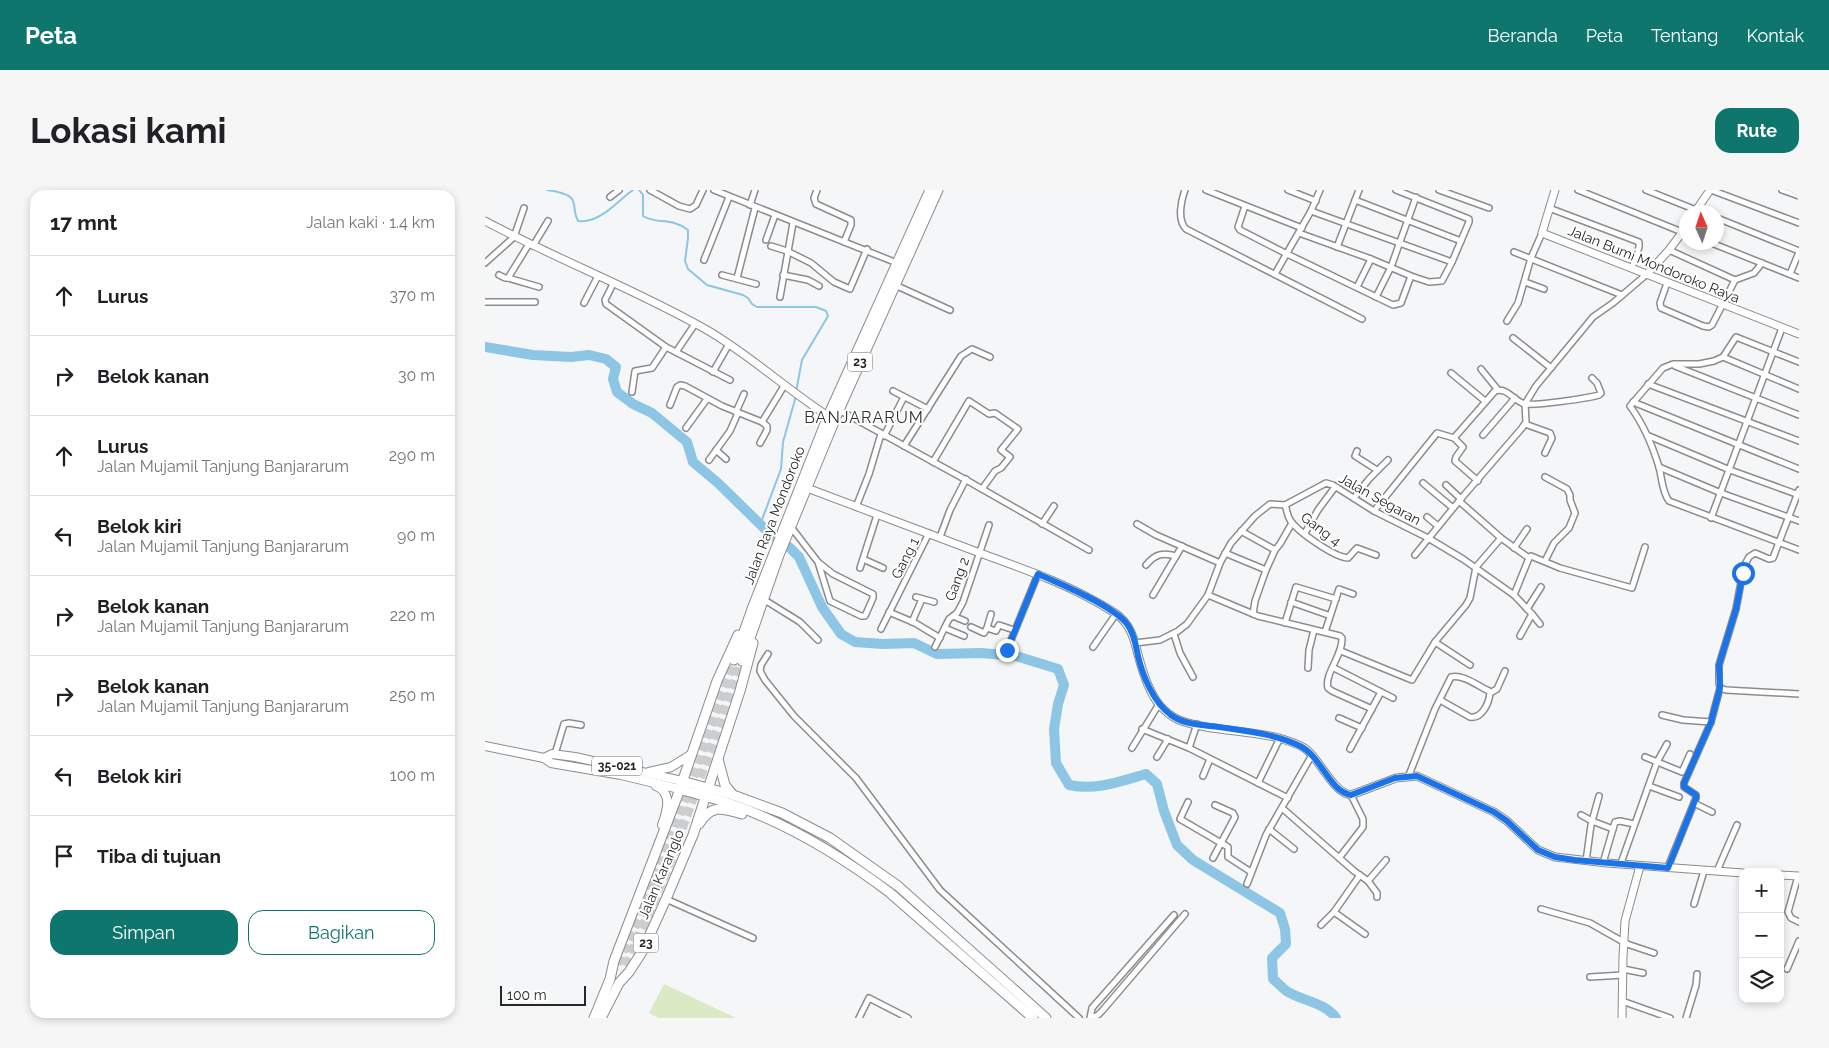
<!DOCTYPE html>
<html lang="id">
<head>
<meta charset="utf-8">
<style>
	:root { --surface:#fff; --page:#f6f6f6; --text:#202124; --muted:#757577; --line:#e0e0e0; --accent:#0f766e }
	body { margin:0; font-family:Raleway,sans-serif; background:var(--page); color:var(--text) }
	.controls { position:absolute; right:15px; bottom:15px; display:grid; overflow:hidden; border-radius:10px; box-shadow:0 2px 8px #0003 }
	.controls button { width:45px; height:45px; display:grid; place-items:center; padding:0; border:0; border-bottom:1px solid var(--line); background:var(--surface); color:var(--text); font:25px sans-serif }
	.compass { position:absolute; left:1194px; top:15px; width:45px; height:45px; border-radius:50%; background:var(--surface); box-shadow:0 2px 8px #0003; rotate:357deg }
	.scale { position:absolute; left:15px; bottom:12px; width:86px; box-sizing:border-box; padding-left:5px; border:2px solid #272828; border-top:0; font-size:14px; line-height:18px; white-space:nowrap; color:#272828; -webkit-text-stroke:4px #fff; paint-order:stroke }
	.stop { position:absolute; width:15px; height:15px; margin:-11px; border:4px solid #1a73e8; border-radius:50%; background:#fff }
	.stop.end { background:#1a73e8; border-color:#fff; box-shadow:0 1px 5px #0008 }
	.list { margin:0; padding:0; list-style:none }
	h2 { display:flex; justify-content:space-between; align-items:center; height:65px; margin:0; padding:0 20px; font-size:21px }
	h2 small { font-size:16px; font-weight:400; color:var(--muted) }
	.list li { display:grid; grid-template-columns:32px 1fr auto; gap:15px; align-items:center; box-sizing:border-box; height:80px; padding:0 20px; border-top:1px solid var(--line) }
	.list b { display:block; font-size:19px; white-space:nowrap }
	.list p { margin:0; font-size:16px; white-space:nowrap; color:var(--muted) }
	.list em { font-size:16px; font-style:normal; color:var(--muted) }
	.actions { display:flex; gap:10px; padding:15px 20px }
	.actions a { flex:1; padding:11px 0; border:1px solid var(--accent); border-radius:15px; text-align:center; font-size:18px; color:var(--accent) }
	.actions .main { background:var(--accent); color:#fff }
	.icon { flex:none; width:28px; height:28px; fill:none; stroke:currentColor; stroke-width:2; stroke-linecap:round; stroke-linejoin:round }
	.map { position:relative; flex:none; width:1314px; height:828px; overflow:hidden; border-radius:15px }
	header { display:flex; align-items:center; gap:30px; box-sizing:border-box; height:70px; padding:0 25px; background:var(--accent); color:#fff }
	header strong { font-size:24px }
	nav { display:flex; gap:28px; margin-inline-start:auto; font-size:18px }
	.intro { display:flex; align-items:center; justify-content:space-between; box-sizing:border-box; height:120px; padding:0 30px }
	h1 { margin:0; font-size:35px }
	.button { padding:12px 22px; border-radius:15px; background:var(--accent); color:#fff; font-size:18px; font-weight:700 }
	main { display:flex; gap:30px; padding:0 30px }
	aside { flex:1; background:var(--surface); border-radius:15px; box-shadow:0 2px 8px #0003 }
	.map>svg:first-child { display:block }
</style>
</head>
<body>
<header>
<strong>Peta</strong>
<nav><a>Beranda</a><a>Peta</a><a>Tentang</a><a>Kontak</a></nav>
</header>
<div class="intro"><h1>Lokasi kami</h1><a class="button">Rute</a></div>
<main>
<aside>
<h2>17 mnt<small>Jalan kaki · 1.4 km</small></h2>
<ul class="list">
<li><svg class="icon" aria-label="ahead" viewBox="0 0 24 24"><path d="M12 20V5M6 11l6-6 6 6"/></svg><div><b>Lurus</b></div><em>370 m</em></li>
<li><svg class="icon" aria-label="right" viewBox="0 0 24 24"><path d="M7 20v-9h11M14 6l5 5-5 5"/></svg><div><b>Belok kanan</b></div><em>30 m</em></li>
<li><svg class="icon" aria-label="ahead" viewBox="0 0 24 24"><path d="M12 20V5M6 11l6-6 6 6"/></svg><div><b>Lurus</b><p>Jalan Mujamil Tanjung Banjararum</p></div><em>290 m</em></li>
<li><svg class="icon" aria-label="left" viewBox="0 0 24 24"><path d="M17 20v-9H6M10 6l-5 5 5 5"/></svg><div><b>Belok kiri</b><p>Jalan Mujamil Tanjung Banjararum</p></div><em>90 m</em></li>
<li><svg class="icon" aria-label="right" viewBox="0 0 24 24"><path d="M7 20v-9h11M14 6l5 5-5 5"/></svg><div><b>Belok kanan</b><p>Jalan Mujamil Tanjung Banjararum</p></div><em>220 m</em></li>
<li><svg class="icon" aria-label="right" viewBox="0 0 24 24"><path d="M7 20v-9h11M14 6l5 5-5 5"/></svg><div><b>Belok kanan</b><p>Jalan Mujamil Tanjung Banjararum</p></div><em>250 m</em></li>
<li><svg class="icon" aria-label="left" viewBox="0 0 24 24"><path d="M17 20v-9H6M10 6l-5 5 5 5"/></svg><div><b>Belok kiri</b></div><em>100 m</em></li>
<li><svg class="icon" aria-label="arrive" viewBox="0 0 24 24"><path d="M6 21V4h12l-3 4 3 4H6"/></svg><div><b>Tiba di tujuan</b></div></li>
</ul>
<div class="actions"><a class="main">Simpan</a><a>Bagikan</a></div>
</aside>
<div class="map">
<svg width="1314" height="828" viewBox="0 0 1314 828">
	<rect width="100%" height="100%" fill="#f5f6f7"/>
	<path fill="#dce9c5" d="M179,794L251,828H174L164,823Z"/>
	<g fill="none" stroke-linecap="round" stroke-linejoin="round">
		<g stroke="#8cc6e4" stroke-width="2">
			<path d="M62,0C69,1 86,3 88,11C91,19 88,22 93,31C115,34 132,11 148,0"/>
			<path d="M154,0L158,5V26C172,35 184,26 203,40V48L200,71L203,79L222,95L258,105L263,108L267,114L272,117H331L341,121L343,126L317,170L311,202"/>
			<path d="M275,335L296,279L298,252L311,206"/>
		</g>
		<path stroke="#8cc6e4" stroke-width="10" d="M0,157L48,165L86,167L104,165L121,169L131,177L128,189L132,202L148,214L167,223L202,252L208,272L233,293L282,341L305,358L314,367L337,417L356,444L370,452L398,454L429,453L452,464L496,463L531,466L573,479L579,495L573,514L569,539L571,573L584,595C611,601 636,591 661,584L672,594L679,621L692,655L708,670L795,723L800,739L801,754L787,768L788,789C793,793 798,799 803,802C818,811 841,813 851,828"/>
		<g stroke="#cccdce" stroke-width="9" stroke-dasharray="9 4.5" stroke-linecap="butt">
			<path d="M132,774L161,714L199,612L249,470"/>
			<path d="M141,776L186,670L257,471"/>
		</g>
		<g stroke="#8b8c8e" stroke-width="8">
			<g id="street">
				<path d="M165,0L194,16L205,19L211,15L218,0"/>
				<path d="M229,0L412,73"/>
				<path d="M332,0L329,8L331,14L366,30V35L359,52"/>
				<path d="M700,0C696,11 692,30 701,39L877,129"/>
				<path d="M721,0L817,38"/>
				<path d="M803,0L831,11"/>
				<path d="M954,0L1004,18"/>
				<path d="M1093,0L1202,44"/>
				<path d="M1161,0L1216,22"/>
				<path d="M1226,0L1314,33"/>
				<path d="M1297,0L1314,6"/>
				<path d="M125,7L134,0"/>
				<path d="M870,10L976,51"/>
				<path d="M265,15L270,0"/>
				<path d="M760,16L753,37L755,40L802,64L908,115L916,113L926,86"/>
				<path d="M1064,18L1154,52V57L1147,78"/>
				<path d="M826,21L967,72"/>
				<path d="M1232,28L1314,61"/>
				<path d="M814,43L886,69L926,86L944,92L957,91L967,72L984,32V29L911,0"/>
				<path d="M281,50L290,25"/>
				<path d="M1224,52L1314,88"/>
				<path d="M48,56L63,31"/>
				<path d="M286,56L302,61L326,73L349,92L365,99L382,59"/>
				<path d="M852,57L874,0"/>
				<path d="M1184,60L1250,90"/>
				<path d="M1029,62L1137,105"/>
				<path d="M219,70L244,7"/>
				<path d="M0,73L29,47L39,18"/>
				<path d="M790,84L826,21L835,0"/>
				<path d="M1305,84L1314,62"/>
				<path d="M14,85L20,88H23L44,54"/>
				<path d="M237,85L271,94"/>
				<path d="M298,85L323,90L334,96"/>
				<path d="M23,88L54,97"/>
				<path d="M252,88L270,18"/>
				<path d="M1040,92L1059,99"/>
				<path d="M1182,93L1175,113L1176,118L1218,136L1224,137L1227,135L1250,90L1269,83L1277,73"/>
				<path d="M128,94L120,110L121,114L181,157L245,190"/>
				<path d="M410,95L465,120"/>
				<path d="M872,97L886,69"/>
				<path d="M295,107L308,33"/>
				<path d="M891,107L906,77L931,7"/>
				<path d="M0,112H50"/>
				<path d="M99,113L113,86"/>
				<path d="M1022,131L1033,113L1046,68L1057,43"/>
				<path d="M1028,148L1066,178"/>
				<path d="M191,162L210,134"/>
				<path d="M1238,167L1314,199"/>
				<path d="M1314,172L1251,147L1238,167L1229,171L1214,174H1188L1178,178L1145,216C1159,235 1167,254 1174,277C1177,288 1177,302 1184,311L1314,360"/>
				<path d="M1190,176L1314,225"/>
				<path d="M996,179L1013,200"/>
				<path d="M228,182L244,154"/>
				<path d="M966,183L1000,211"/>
				<path d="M1163,194L1314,251"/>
				<path d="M408,201L443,219"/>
				<path d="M147,202L150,181L167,178L181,157"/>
				<path d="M1148,212L1314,279"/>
				<path d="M1040,214L1051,196L1108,127L1128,113L1162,84"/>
				<path d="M185,215L192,197L195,195L200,196L237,216L277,232L282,236V240L275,253"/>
				<path d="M354,220L483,291L604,360"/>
				<path d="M251,222L259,204"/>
				<path d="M277,232L299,196"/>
				<path d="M1040,234L1065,243L1067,248L1060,263"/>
				<path d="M201,238L222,209"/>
				<path d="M998,245L1030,208"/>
				<path d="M399,246L419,207"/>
				<path d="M1164,246L1245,280L1314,305"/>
				<path d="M969,248L1010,201C1023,197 1028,211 1040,214C1050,216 1104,208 1114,205L1116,203L1112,193L1107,188"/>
				<path d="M419,256L476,166L487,159L505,167"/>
				<path d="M231,260L241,269"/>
				<path d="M872,261L870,266L892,280"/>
				<path d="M224,270L245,241L253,223"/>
				<path d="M448,272L484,211L504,224L510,223L533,239L516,260L525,267L516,278L510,281L497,299"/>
				<path d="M1174,277L1236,303L1314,331"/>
				<path d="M938,293L968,318"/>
				<path d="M961,295L976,309"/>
				<path d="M1314,300L1288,368L1284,369L1270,363L1264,367L1259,376L1251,419L1234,475V493L1235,498L1241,500L1314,504"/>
				<path d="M869,308L884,289L903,270"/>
				<path d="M974,311L1016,348L1044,368"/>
				<path d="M800,315C802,320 802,325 805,330C813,342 849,367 863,368L872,358L891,365"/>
				<path d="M371,317L384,284L396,244"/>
				<path d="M889,321L952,243L969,248L978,257L971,267L970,271L993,291"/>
				<path d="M942,327L953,336"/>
				<path d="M1226,328L1297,138"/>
				<path d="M557,334L569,316"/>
				<path d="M652,334L671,345L735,373"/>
				<path d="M306,337L333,372L345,411L376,426H380L388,408V404L348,384L333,372"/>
				<path d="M756,341L790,360L781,380"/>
				<path d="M820,343L833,320L850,297"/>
				<path d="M455,347L465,320L481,289"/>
				<path d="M1029,358L1042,339"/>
				<path d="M790,360L795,354L807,333"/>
				<path d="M740,363L781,380L770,411L768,424"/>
				<path d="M930,365L974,311L1037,238L1041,232L1040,214"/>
				<path d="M378,369L398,378"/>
				<path d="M1060,371L1069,353L1084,338L1090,323L1085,310V305L1082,299L1060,287"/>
				<path d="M661,375C670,364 678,362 691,366"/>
				<path d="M375,378L392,325"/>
				<path d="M668,405L697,356"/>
				<path d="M723,405L773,426L855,446L857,448C858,465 839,484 843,498L847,501L887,519"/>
				<path d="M1029,405L1044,368L1046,366L1075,378L1147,398L1160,357"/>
				<path d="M431,407L449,412"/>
				<path d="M278,409L315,432L333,450"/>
				<path d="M806,412L843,425"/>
				<path d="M1042,419L1056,397"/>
				<path d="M404,422L430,433L455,448"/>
				<path d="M1047,424L1055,434"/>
				<path d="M468,426L480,431"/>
				<path d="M427,432L437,409"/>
				<path d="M800,433L811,397L851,409"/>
				<path d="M486,437L499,443L502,438L511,441L514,435L529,440"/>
				<path d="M460,438L479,446"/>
				<path d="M502,438L506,424"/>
				<path d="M396,439L444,343"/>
				<path d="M840,442L854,399L868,404"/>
				<path d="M689,444L695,463L708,487"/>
				<path d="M650,453L675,450L693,441L702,434L723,405L735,373L746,353L770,326L785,314L800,315L841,293L848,295L889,321L943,348L978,369L1029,405L1047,424L1035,446"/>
				<path d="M450,457L464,429L472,423L478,412L504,335"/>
				<path d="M608,457L631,424"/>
				<path d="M522,460L553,384"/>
				<path d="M856,461L927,490L950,452"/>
				<path d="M283,464L276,475L275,481L280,490L309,526L371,588L455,700L594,828"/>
				<path d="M985,475L950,452L981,415L985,408L991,377L1016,348"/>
				<path d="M823,478L824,460L829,440"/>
				<path d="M849,478L908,508"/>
				<path d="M1005,503L1012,499L1020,481"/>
				<path d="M1177,525L1198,530L1226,532"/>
				<path d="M854,528L877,538"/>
				<path d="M657,539L704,558L803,608"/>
				<path d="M647,558L674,514"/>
				<path d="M704,558L712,534"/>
				<path d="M865,559L896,502"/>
				<path d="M70,564L79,534L84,533L96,535"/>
				<path d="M672,567L683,549"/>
				<path d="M1160,567L1197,582L1205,564"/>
				<path d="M924,585L950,519L966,487C978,484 993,496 1004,501L1005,503C1004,513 997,529 985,527L955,510"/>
				<path d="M718,586L725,569"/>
				<path d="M773,593L795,548"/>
				<path d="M1164,596L1194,607"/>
				<path d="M703,612L695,629L743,657V667L766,682"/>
				<path d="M1209,613L1227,622"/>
				<path d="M797,618L869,681L883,691L892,703V707"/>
				<path d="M1096,625L1107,631L1128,639"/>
				<path d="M784,639L809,659"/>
				<path d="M728,668L750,627L748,623L730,615"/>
				<path d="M854,668L878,637V629L866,605"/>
				<path d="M1101,671L1106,635L1114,606"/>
				<path d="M1118,673L1130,632L1135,631L1149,634"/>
				<path d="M1136,673L1172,572L1182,554"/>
				<path d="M1183,677L1211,608V605L1199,597V593L1226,532L1235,498"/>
				<path d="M1232,681L1252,635"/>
				<path d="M1313,686L1303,722L1306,728L1314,732"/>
				<path d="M883,691L901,670"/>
				<path d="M762,694L781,645L827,565"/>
				<path d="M181,709L268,748"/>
				<path d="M1209,714L1219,681"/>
				<path d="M1056,719L1105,733L1142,754L1169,763"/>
				<path d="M849,722L880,744"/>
				<path d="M836,735L849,722L875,685"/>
				<path d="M1138,779L1158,783"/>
				<path d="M1302,779L1314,751"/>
				<path d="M1105,787L1138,785"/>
				<path d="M1137,811L1185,828"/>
				<path d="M374,828L384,808L423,828"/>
				<path d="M605,828L607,818L689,725"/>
				<path d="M606,828L613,825L617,821L700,724"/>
				<path d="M1201,828L1211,795L1212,784"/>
			</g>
		</g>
		<g stroke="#8b8c8e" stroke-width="9">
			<g id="secondary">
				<path d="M1070,0L1057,43L1314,144"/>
				<path d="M1210,22L1225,0"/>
				<path d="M0,31C73,70 150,99 222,140C265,165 301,199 343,226"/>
				<path d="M1162,84L1184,60L1202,36"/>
				<path d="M322,298C379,320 438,341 495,363C542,380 588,396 630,423C647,435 649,450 654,468C658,483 664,501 673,513C678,520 687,527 694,530C723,541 763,540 794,548C803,551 815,554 822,560C836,572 848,602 866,605L911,588L932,586L1009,622L1022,631L1053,660L1070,667L1122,673L1258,683"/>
				<path d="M1295,685L1314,686"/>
				<path d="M1137,828L1138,767L1140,731L1155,676"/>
			</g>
		</g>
		<g stroke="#8b8c8e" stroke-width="10">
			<g id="primary">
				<path d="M0,556L59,568L66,573L136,585L194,599"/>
				<path d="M59,568L67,564L90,567L197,591"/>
				<path d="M164,582L186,577L207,564"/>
				<path d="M171,596C188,603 182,621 177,635"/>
			</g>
		</g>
		<g stroke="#8b8c8e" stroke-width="11">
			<g id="highway">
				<path d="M249,470L267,419L343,226L445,0"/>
				<path d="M257,471L294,365L354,220L453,0"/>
				<path d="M233,569L240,595L248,605"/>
				<path d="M197,591L248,605L297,623L345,648L413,696L561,828"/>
				<path d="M194,599C211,604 229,608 246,614C304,634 356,666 404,702L548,828"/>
				<path d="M214,634C226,614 237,618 257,624"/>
				<path d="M109,828L125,789L129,771L192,607L232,491L253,445"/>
				<path d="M116,828L134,793L144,782L157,762L181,709L208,645L255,501L268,453"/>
			</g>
		</g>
		<use href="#street" stroke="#fff" stroke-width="5"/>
		<use href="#secondary" stroke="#fff" stroke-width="7"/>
		<use href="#primary" stroke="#fff" stroke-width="8"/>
		<use href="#highway" stroke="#fff" stroke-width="9"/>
	</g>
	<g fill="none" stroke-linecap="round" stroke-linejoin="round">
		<path stroke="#1a73e8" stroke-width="6" d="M522,460L553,384C574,393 629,416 642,434C649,443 651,456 653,466C658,487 669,513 686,525C699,535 719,535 734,537C761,541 791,544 815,556C836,566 844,601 866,605L910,588L932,586L1009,622L1022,631L1053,660L1070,667L1090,670L1183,678L1211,608V605L1199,597V593L1226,532L1235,498L1234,475L1251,419L1258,383"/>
	</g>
	<g text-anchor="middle" stroke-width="4" stroke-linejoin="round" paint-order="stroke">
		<g fill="#fff" stroke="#686868" stroke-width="1">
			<rect x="362.5" y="162.5" width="25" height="19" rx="4"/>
			<rect x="107" y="566.5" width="50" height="19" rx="4"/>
			<rect x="148.5" y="743.5" width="25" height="19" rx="4"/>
		</g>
		<g font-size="12" font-weight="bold" fill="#272828">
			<text x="375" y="176">23</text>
			<text x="132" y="580">35-021</text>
			<text x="161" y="757">23</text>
		</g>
		<g font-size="14" fill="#272828" stroke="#fff">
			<text transform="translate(1169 74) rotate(22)" y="5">Jalan Bumi Mondoroko Raya</text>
			<text transform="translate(895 309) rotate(29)" y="5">Jalan Segaran</text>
			<text transform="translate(289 325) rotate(-69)" y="5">Jalan Raya Mondoroko</text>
			<text transform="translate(836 339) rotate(37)" y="5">Gang 4</text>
			<text transform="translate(420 368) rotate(-63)" y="5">Gang 1</text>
			<text transform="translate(472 389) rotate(-70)" y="5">Gang 2</text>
			<text transform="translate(176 684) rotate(-67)" y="5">Jalan Karanglo</text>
		</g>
		<g font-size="16" letter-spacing="1" fill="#2f3031" stroke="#fff">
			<text x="379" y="233">BANJARARUM</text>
		</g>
	</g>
</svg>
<div class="controls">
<button>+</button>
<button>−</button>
<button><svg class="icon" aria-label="layers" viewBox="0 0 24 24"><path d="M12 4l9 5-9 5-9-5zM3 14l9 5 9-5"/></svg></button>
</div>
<svg class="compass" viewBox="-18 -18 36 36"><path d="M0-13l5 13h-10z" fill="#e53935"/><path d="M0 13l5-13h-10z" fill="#757577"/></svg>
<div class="scale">100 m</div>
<div class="stop" style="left:1258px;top:383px"></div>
<div class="stop end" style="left:522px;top:460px"></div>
</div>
</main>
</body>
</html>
